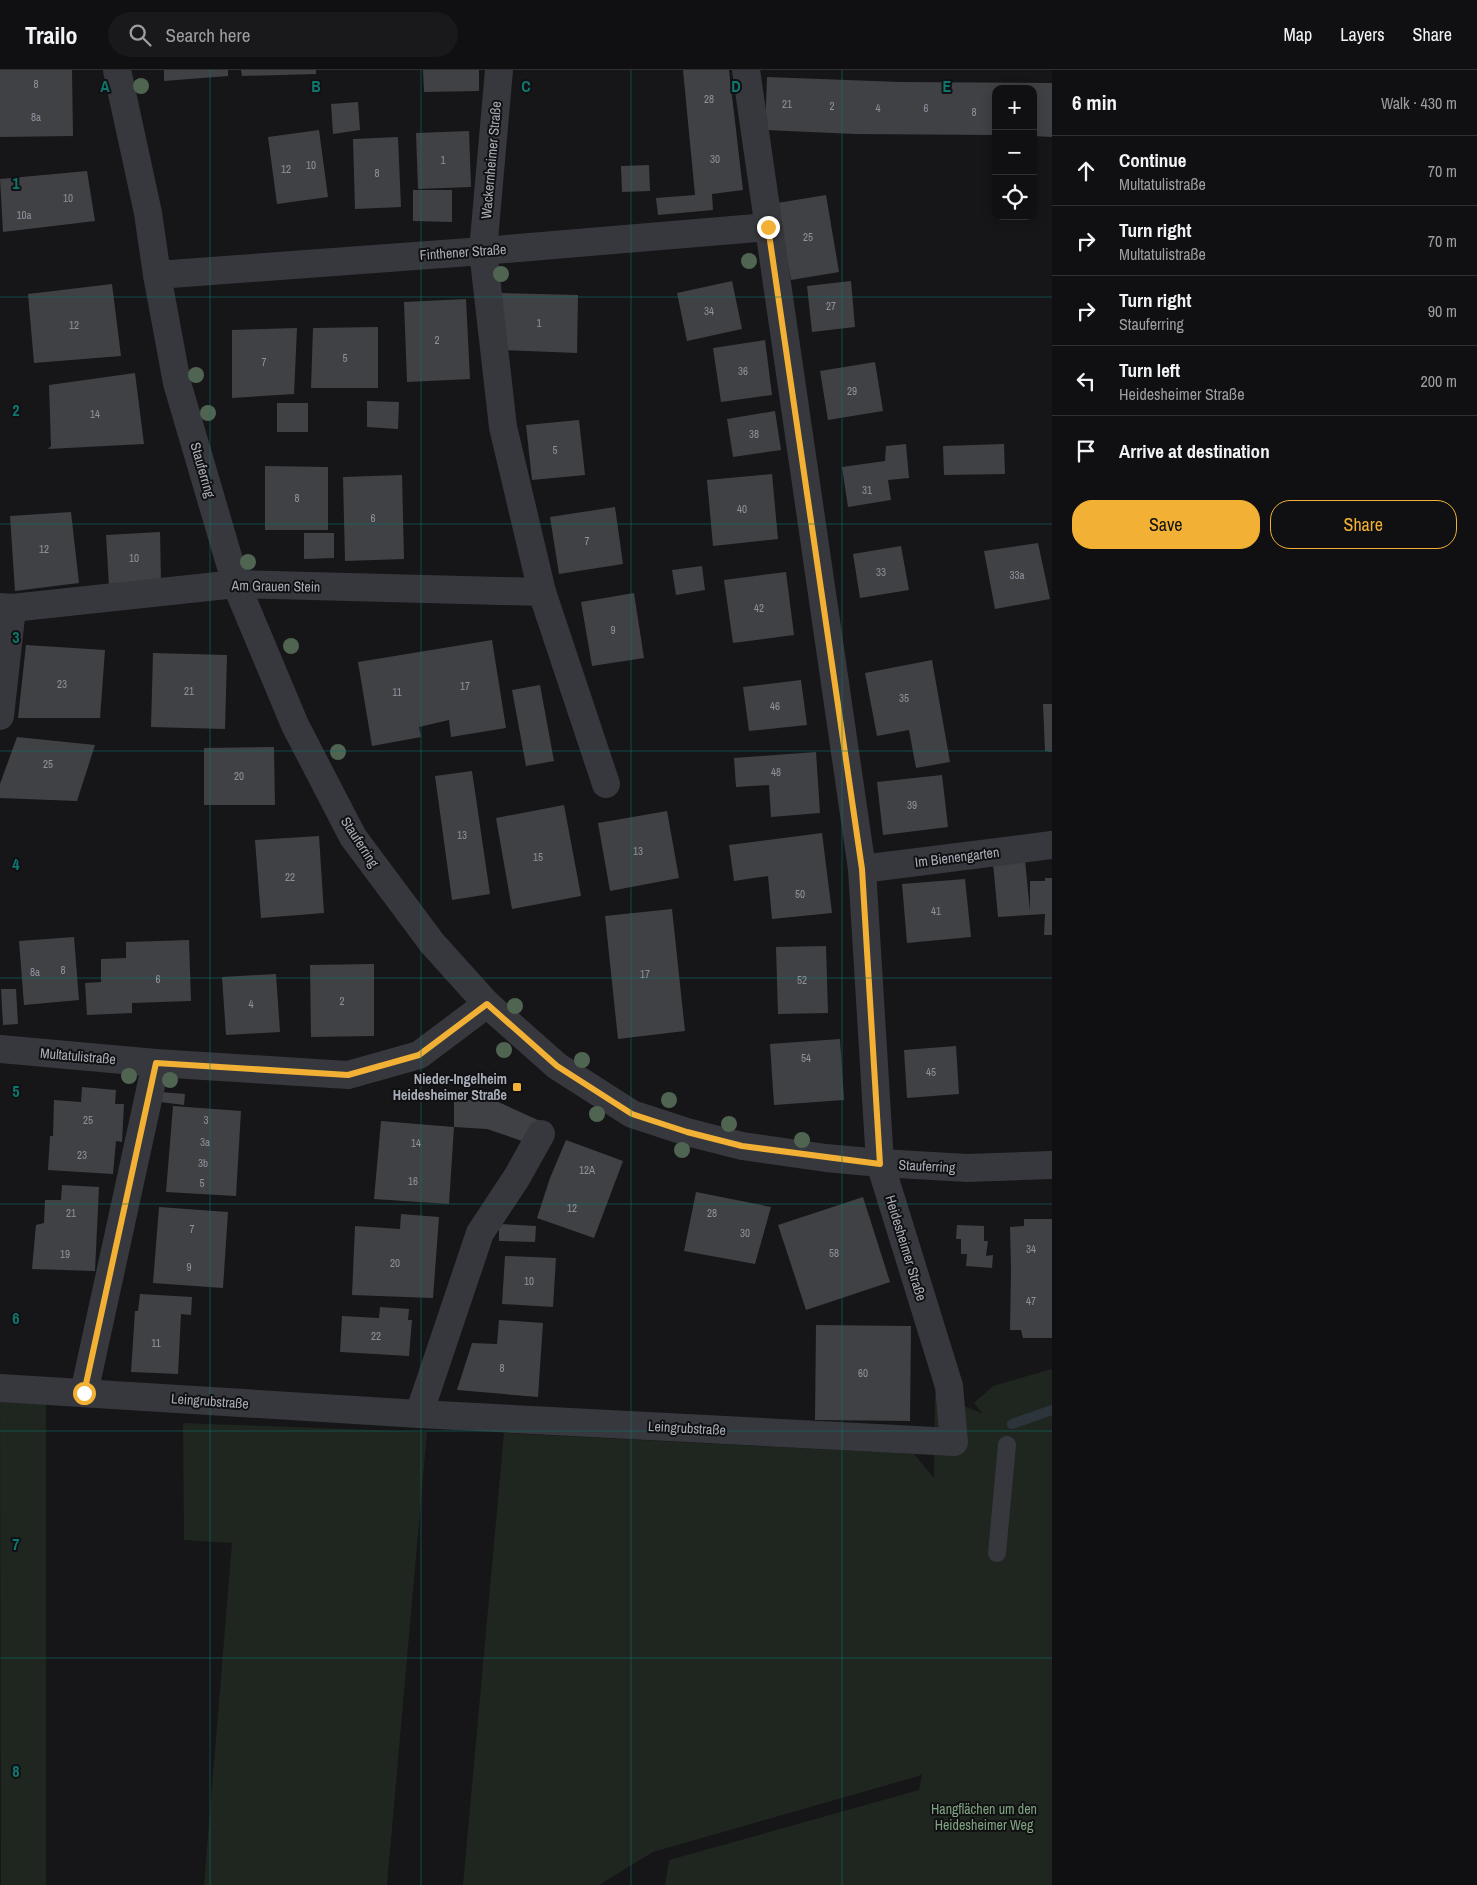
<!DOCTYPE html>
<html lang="en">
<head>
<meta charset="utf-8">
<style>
	:root { --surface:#101012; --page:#19191b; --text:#f1f3f6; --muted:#9c9d9f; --line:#303032; --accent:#f2b134 }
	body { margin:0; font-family:"Archivo Narrow",sans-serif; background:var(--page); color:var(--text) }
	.controls { position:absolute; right:15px; top:15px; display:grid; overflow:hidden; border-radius:10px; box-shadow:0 2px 12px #0003 }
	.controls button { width:45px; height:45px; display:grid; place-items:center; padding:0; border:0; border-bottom:1px solid var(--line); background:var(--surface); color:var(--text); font:25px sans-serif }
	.stop { position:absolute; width:15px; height:15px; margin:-11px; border:4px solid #f2b134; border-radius:50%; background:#fff }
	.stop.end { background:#f2b134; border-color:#fff; box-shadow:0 1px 5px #0008 }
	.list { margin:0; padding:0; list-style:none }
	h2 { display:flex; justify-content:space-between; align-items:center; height:65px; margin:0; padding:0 20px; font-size:21px }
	h2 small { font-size:16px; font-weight:400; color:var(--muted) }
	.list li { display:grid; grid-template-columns:32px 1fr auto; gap:15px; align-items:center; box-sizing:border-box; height:70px; padding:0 20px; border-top:1px solid var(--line) }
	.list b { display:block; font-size:19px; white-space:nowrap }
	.list p { margin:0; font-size:16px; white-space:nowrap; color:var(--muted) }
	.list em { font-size:16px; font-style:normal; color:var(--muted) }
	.actions { display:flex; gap:10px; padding:15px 20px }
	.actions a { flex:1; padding:11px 0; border:1px solid var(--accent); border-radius:20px; text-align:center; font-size:18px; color:var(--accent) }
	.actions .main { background:var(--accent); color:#111 }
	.icon { flex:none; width:28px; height:28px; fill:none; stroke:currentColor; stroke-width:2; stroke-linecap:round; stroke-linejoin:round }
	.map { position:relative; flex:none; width:1052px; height:1815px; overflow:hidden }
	header { display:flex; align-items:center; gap:30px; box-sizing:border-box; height:70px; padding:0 25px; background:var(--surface); border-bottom:1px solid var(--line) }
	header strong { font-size:24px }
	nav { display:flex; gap:28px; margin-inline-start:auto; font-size:18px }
	.search { width:350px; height:45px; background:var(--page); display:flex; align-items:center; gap:12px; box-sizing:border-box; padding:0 18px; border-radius:28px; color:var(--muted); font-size:19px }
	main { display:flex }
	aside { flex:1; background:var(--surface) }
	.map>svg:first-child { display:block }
</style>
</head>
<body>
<header>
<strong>Trailo</strong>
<div class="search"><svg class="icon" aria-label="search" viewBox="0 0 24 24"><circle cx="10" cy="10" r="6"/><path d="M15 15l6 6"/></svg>Search here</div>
<nav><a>Map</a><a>Layers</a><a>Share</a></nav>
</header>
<main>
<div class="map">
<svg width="1052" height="1815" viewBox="0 0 1052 1815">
	<rect width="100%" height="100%" fill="#161618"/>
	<g fill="#1e261f">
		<path d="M1052,1299V1815H665L669,1790L919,1720L922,1704L919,1706L653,1782L599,1815H463L504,1363L914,1384L934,1408L935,1325L982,1343L974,1333L993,1316Z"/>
		<path d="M0,1331L46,1334V1815H1Z"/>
		<path d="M183,1353L427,1362L387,1815H204L232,1473L184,1470Z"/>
	</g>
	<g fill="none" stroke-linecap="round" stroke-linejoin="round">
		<path stroke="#2c353c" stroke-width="10" d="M1012,1354L1052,1340"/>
	</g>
	<g fill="#404145">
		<path d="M0,0H72L73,66L0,67Z"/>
		<path d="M164,0H228V6L164,11Z"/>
		<path d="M241,0H316V4L242,6Z"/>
		<path d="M423,0H479V21L424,22Z"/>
		<path d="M683,0H729L743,120L712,124L713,140L658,145L656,128L695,125Z"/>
		<path d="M767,7L900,12L1052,13V67L1033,66V19H996V65L855,64L765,60Z"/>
		<path d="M358,32L360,60L333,64L331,34Z"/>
		<path d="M319,60L328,127L277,134L268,67Z"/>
		<path d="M469,61L471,117L418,119L416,63Z"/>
		<path d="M398,67L401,137L355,139L353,69Z"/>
		<path d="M649,95L650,121L622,122L621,96Z"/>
		<path d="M87,101L95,151L3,162L0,109Z"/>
		<path d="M413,120H452V152L413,151Z"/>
		<path d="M826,125L839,202L791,210L777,133Z"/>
		<path d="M732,211L742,259L687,271L677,223Z"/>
		<path d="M851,211L855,257L812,262L807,216Z"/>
		<path d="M112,214L121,286L34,293L28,224Z"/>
		<path d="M502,223L578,225L577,283L501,280Z"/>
		<path d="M466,229L470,309L407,312L404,232Z"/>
		<path d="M378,257V318H311L313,258Z"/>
		<path d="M297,258L294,324L232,328V260Z"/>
		<path d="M765,270L772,325L721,332L713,278Z"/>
		<path d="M875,292L883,341L828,350L820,301Z"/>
		<path d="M135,303L144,374L48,379L51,376L49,315Z"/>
		<path d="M367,331L399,332L398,359L367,357Z"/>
		<rect x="277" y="333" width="31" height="29"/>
		<path d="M775,341L781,380L733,387L727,349Z"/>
		<path d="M579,350L585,405L532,410L526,355Z"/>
		<path d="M906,374L909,408L888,410L891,430L848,437L842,397L885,391L886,376Z"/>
		<path d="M1004,374L1005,404L944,405L943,376Z"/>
		<path d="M265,396L328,397V460H265Z"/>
		<path d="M772,404L778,469L713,476L707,410Z"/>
		<path d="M402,405L404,489L345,491L343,407Z"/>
		<path d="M615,437L623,494L559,504L550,447Z"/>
		<path d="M71,442L79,513L15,521L10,446Z"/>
		<path d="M160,462L161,511L109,516L106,465Z"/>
		<path d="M304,463H334V488L304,489Z"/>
		<path d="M1038,473L1050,529L995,539L984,481Z"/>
		<path d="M901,476L909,520L860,528L853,484Z"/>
		<path d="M702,496L705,520L676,525L672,500Z"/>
		<path d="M786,502L794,565L733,573L724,510Z"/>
		<path d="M634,523L644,588L592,596L581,532Z"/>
		<path d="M492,570L506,658L451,667L449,650L419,657L421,667L372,676L358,592Z"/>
		<path d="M26,575L105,580L100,648H18Z"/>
		<path d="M153,583L227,585L225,659L151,657Z"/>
		<path d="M932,590L950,692L916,698L909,660L877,666L865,603Z"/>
		<path d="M801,610L807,655L749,661L743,617Z"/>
		<path d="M540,615L554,691L526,696L512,620Z"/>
		<path d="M1043,634H1052V682L1045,681Z"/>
		<path d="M17,667L95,675L77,731L0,728V714Z"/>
		<path d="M274,677L275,735H204V678Z"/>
		<path d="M816,682L820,743L771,747L769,715L736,717L734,688Z"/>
		<path d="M472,701L490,824L452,830L435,706Z"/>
		<path d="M942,705L948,757L883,765L877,712Z"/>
		<path d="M564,735L581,826L512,839L496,748Z"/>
		<path d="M667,741L679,808L610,821L598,753Z"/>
		<path d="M822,763L832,843L772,849L768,806L734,811L729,775Z"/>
		<path d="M319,766L324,843L261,848L255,770Z"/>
		<path d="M1025,790L1030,841V811H1045V808H1052V865H1044L1045,844L998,847L993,793Z"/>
		<path d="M965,809L971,867L907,873L902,814Z"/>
		<path d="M672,839L685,961L618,969L605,846Z"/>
		<path d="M74,867L79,930L24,935L19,871Z"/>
		<path d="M189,870L191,931L132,933V943L87,945L85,913L101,912V889L126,888V872Z"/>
		<path d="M826,876L828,943L778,944L776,877Z"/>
		<path d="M374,894V966L311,967L310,895Z"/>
		<path d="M276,904L280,962L226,965L222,907Z"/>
		<path d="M1,919H16L18,954L3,955Z"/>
		<path d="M840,969L844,1030L774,1035L770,974Z"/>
		<path d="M956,976L959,1024L907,1028L904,980Z"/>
		<path d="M82,1017L116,1020L115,1034H124L122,1072L116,1071L113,1104L48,1100L50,1066H53L54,1030L81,1032Z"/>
		<path d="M161,1022L185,1024L184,1035L160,1032Z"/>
		<path d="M454,1030H494L540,1051L531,1074L487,1059L454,1057Z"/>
		<path d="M173,1036L241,1041L236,1126L166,1122Z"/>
		<path d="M381,1051L454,1057L449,1134L374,1129Z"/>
		<path d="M566,1070L623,1091L594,1168L537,1148L550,1108Z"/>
		<path d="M62,1115L99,1117L95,1201L32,1199L36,1155L44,1153L45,1130H61Z"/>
		<path d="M696,1122L771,1137L755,1194L684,1181Z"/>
		<path d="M863,1127L890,1212L806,1240L778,1155Z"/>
		<path d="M159,1137L228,1142L223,1218L153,1213Z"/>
		<path d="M401,1144L439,1147L433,1228L352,1225L355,1156L400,1159Z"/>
		<path d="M1024,1149H1052V1268H1023L1021,1260H1010L1011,1200L1010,1157L1024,1156Z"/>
		<path d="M499,1154L536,1156L535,1172L499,1171Z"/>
		<path d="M957,1155L984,1156V1171H988L986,1186L993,1185L992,1198L966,1196L967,1184H961V1169H956Z"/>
		<path d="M505,1186L556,1188L553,1237L502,1234Z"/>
		<path d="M140,1224L192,1227L191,1245L181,1244L178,1304L131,1302L135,1241H138Z"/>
		<path d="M380,1237L409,1239L408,1250H412L409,1286L340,1282L342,1246L379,1248Z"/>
		<path d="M499,1250L543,1253L538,1327L457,1320L472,1273L497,1274Z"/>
		<path d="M816,1255L911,1256L910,1351L815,1350Z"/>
	</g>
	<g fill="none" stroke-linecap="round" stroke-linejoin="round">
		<path stroke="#37383d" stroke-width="18" d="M997,1483L1007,1375"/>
		<g stroke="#37383d" stroke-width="28">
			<path d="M117,0L148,143L157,205L177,313L236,514L295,655L353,767L432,873L487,934L557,996L632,1044L687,1062L742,1076L826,1088L880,1093L967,1098L1052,1095"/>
			<path d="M499,0L483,181L503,357L542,522L606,714"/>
			<path d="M157,205L483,181L768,157"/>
			<path d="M0,537L12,538L236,514L542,522"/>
			<path d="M0,646L12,538"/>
			<path d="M862,799L1052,775"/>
			<path d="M0,979L156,993L348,1005L419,985L487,934"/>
			<path d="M0,1318L419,1344L954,1372L949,1316L880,1093L862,799L746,0"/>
			<path d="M84,1323L156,993"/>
			<path d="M419,1344L480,1163L517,1107L541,1064"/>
		</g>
	</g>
	<g fill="#506452">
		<circle cx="141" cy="16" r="8"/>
		<circle cx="749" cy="191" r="8"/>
		<circle cx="501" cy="204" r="8"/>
		<circle cx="196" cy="305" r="8"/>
		<circle cx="208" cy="343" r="8"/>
		<circle cx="248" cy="492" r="8"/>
		<circle cx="291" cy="576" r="8"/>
		<circle cx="338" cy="682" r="8"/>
		<circle cx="515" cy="936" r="8"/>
		<circle cx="504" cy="980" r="8"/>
		<circle cx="582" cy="990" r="8"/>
		<circle cx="129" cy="1006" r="8"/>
		<circle cx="170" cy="1010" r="8"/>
		<circle cx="669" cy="1030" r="8"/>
		<circle cx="597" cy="1044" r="8"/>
		<circle cx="729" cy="1054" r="8"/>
		<circle cx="802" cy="1070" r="8"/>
		<circle cx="682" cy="1080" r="8"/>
	</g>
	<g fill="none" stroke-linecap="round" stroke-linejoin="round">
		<path stroke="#f2b134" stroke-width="6" d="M84,1323L156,993L348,1005L419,985L487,934L557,996L632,1044L687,1062L742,1076L880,1094L862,799L768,157"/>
	</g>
	<path fill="none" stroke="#0f766e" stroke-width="1" stroke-opacity="0.55" d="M210,0V1815M421,0V1815M631,0V1815M842,0V1815M0,227H1052M0,454H1052M0,681H1052M0,908H1052M0,1134H1052M0,1361H1052M0,1588H1052"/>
	<rect fill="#f2b134" stroke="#111113" stroke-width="2" x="512" y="1012" width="10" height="10" rx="2.5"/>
	<g text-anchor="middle" stroke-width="4" stroke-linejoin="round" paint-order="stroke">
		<g font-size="11" fill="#8e929b">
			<text x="36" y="18">8</text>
			<text x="709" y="33">28</text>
			<text x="787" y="38">21</text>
			<text x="832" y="40">2</text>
			<text x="878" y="42">4</text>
			<text x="926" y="42">6</text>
			<text x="974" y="46">8</text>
			<text x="36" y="51">8a</text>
			<text x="715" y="93">30</text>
			<text x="443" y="94">1</text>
			<text x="311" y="99">10</text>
			<text x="286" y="103">12</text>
			<text x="377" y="107">8</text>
			<text x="68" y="132">10</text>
			<text x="24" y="149">10a</text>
			<text x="808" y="171">25</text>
			<text x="831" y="240">27</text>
			<text x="709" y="245">34</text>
			<text x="539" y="257">1</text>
			<text x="74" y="259">12</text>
			<text x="437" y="274">2</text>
			<text x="345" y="292">5</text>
			<text x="264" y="296">7</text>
			<text x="743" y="305">36</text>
			<text x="852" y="325">29</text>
			<text x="95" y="348">14</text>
			<text x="754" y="368">38</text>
			<text x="555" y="384">5</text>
			<text x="867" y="424">31</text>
			<text x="297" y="432">8</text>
			<text x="742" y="443">40</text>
			<text x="373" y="452">6</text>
			<text x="587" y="475">7</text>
			<text x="44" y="483">12</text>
			<text x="134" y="492">10</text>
			<text x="881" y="506">33</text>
			<text x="1017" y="509">33a</text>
			<text x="759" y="542">42</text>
			<text x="613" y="564">9</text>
			<text x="62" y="618">23</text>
			<text x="465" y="620">17</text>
			<text x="189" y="625">21</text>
			<text x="397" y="626">11</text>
			<text x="904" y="632">35</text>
			<text x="775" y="640">46</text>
			<text x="48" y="698">25</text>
			<text x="776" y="706">48</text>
			<text x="239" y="710">20</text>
			<text x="912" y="739">39</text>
			<text x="462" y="769">13</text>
			<text x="638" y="785">13</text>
			<text x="538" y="791">15</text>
			<text x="290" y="811">22</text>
			<text x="800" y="828">50</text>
			<text x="936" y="845">41</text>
			<text x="63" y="904">8</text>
			<text x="35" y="906">8a</text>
			<text x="645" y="908">17</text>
			<text x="158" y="913">6</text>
			<text x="802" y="914">52</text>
			<text x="342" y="935">2</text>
			<text x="251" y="938">4</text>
			<text x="806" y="992">54</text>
			<text x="931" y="1006">45</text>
			<text x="88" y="1054">25</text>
			<text x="206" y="1054">3</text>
			<text x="205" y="1076">3a</text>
			<text x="416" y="1077">14</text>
			<text x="82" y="1089">23</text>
			<text x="203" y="1097">3b</text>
			<text x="587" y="1104">12A</text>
			<text x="413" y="1115">16</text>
			<text x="202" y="1117">5</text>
			<text x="572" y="1142">12</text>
			<text x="71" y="1147">21</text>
			<text x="712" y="1147">28</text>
			<text x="192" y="1163">7</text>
			<text x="745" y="1167">30</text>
			<text x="1031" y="1183">34</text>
			<text x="834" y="1187">58</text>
			<text x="65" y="1188">19</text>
			<text x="395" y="1197">20</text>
			<text x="189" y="1201">9</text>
			<text x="529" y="1215">10</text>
			<text x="1031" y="1235">47</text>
			<text x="376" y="1270">22</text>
			<text x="156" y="1277">11</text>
			<text x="502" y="1302">8</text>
			<text x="863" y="1307">60</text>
		</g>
		<g font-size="14" fill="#a8adb8" stroke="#111113">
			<text transform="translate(491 90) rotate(-85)" y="5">Wackernheimer Straße</text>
			<text transform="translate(463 182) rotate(-4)" y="5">Finthener Straße</text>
			<text transform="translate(203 400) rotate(74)" y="5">Stauferring</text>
			<text transform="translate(276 516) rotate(1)" y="5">Am Grauen Stein</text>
			<text transform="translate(360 772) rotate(57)" y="5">Stauferring</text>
			<text transform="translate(957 787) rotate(-7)" y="5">Im Bienengarten</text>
			<text transform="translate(78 986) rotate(5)" y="5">Multatulistraße</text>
			<text transform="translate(927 1096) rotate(3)" y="5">Stauferring</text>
			<text transform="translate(906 1178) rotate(73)" y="5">Heidesheimer Straße</text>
			<text transform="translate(210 1331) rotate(4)" y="5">Leingrubstraße</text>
			<text transform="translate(687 1358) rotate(3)" y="5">Leingrubstraße</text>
		</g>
		<g font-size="14" font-weight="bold" fill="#a8adb8" stroke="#111113" text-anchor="end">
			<text x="507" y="1014">Nieder-Ingelheim<tspan x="507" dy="16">Heidesheimer Straße</tspan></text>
		</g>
		<g font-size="14" fill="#7fa381" stroke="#111113">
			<text x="984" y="1744">Hangflächen um den<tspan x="984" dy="16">Heidesheimer Weg</tspan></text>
		</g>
	</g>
	<g font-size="16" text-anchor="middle" font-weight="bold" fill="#0f766e" stroke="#111113" stroke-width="4" stroke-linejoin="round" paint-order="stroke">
		<text x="105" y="22">A</text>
		<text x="316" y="22">B</text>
		<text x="526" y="22">C</text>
		<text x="736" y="22">D</text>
		<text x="947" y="22">E</text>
		<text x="16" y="119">1</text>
		<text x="16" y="346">2</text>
		<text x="16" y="573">3</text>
		<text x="16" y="800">4</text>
		<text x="16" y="1027">5</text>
		<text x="16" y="1254">6</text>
		<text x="16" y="1480">7</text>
		<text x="16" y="1707">8</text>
	</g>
</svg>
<div class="controls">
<button>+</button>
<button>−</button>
<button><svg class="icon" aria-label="locate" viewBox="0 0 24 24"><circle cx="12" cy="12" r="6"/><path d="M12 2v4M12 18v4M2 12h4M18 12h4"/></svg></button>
</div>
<div class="stop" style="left:84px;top:1323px"></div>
<div class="stop end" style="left:768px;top:157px"></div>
</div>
<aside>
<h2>6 min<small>Walk · 430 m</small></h2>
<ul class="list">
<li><svg class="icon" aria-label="ahead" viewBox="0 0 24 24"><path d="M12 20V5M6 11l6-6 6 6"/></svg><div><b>Continue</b><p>Multatulistraße</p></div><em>70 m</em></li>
<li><svg class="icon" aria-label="right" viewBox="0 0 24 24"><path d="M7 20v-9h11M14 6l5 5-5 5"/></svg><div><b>Turn right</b><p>Multatulistraße</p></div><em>70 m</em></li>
<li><svg class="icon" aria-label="right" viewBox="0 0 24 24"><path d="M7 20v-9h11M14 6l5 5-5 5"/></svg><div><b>Turn right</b><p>Stauferring</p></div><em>90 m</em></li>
<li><svg class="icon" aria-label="left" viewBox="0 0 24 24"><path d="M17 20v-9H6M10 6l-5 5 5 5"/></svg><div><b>Turn left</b><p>Heidesheimer Straße</p></div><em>200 m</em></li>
<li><svg class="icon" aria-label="arrive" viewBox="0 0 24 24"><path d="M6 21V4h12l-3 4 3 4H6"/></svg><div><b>Arrive at destination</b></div></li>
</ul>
<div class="actions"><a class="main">Save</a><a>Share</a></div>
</aside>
</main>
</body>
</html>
